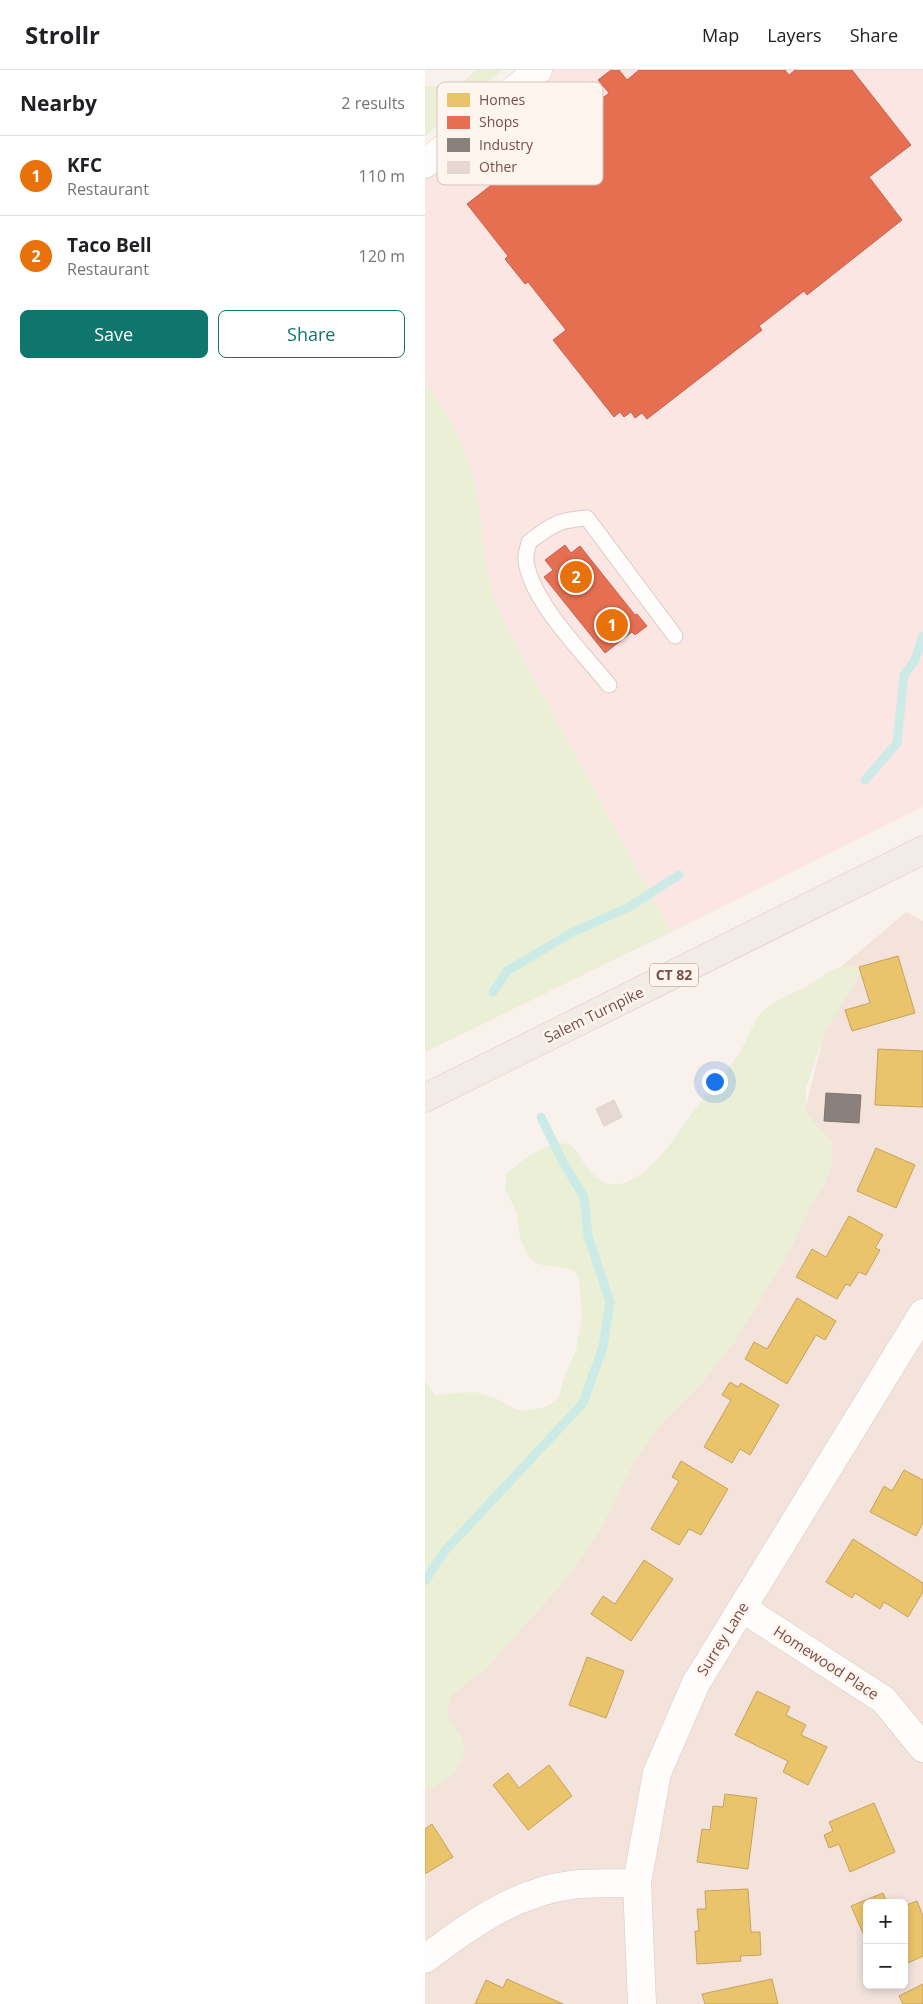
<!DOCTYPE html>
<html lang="en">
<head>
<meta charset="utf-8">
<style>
	:root { --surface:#fff; --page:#f2f2f2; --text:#202124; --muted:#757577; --line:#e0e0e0; --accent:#0f766e }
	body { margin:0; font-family:"Open Sans",sans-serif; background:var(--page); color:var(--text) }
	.controls { position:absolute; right:15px; bottom:15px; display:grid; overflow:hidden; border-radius:8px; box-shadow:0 2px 8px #0003 }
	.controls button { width:45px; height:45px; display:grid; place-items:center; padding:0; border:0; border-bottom:1px solid var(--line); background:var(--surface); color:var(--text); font:25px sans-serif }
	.you { position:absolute; left:289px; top:1011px; width:18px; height:18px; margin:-12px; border:4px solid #fff; border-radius:50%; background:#1a73e8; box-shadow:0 0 0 8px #1a73e833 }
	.badge { display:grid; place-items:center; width:32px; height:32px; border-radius:50%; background:var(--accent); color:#fff; font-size:16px; font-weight:700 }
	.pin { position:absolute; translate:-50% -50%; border:2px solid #fff; box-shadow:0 1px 5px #0006 }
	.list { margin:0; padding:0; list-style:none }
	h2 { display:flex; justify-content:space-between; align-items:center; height:65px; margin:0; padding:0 20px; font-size:21px }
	h2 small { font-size:16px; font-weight:400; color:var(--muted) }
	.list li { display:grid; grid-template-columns:32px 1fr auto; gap:15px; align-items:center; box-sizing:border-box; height:80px; padding:0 20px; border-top:1px solid var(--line) }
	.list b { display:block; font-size:19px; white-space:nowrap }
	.list p { margin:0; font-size:16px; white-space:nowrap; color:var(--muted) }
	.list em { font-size:16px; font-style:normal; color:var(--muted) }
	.actions { display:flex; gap:10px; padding:15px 20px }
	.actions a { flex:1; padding:11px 0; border:1px solid var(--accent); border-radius:8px; text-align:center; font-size:18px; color:var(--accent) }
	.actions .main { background:var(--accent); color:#fff }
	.map { position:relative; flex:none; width:498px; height:1934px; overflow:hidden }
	header { display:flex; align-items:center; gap:30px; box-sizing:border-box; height:70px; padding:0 25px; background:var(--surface); border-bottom:1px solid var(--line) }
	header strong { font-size:24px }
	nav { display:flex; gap:28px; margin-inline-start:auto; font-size:18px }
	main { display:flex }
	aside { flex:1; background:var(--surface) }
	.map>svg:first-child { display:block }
</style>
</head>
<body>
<header>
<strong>Strollr</strong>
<nav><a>Map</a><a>Layers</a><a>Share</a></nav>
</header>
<main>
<aside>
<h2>Nearby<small>2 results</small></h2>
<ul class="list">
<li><span class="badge" style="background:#e8710a">1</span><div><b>KFC</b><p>Restaurant</p></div><em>110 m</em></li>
<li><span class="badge" style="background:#e8710a">2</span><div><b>Taco Bell</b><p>Restaurant</p></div><em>120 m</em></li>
</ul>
<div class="actions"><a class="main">Save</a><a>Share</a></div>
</aside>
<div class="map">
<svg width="498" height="1934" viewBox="0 0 498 1934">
	<rect width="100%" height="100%" fill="#f9f1ec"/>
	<path fill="#f3e3db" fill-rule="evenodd" d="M481,842L498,851V1934H0V1607L351,1156L416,897ZM442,1833H479V1915H442Z"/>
	<path fill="#fce6e3" d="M126,0H498V737L246,862L79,553L68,525L61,495L6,320L0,312V106Z"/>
	<g fill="#eaefd6">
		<path d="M51,0H77L0,66V16L33,17Z"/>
		<path d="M0,312C19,338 37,369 46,400C56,430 56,463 61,494C64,514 71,534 79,553L246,862L0,982Z"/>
		<path d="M432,896L435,901L434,906L401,960L381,1018V1041L387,1050L407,1071V1094L401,1112L385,1137L366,1179L312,1269L272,1319L235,1356L209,1392L175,1461L139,1512L59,1601L34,1619L27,1626L23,1635L22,1645L38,1670L40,1680L37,1690L25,1708L8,1718L0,1719V1311L10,1325L50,1322L70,1328L88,1338L97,1341L117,1338L126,1334L134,1327L139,1308L151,1280L157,1248L154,1209L151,1203L145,1199L117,1195L109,1192L102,1184L95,1167L92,1144L80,1118L82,1103C96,1092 123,1069 142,1074C149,1075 151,1082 155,1087C170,1111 185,1124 213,1106C239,1089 255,1059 274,1034C289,1016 303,1000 316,980C324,968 328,951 338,941C351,929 369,923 384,915C394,909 406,899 417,897C422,896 428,896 432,896Z"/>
	</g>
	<g fill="#e9c46a" stroke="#c7a160">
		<path d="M473,886L490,943L427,961L420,940L445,933L434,897Z"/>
		<path d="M453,979L498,981V1037L450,1035Z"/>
		<path d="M451,1078L490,1095L471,1138L432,1121Z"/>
		<path d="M424,1146L458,1165L450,1178L455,1180L441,1205L434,1202L425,1216L421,1214L412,1229L371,1207L387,1179L401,1187Z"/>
		<path d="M372,1228L411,1251L400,1270L391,1265L362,1314L320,1289L329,1272L342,1279Z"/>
		<path d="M305,1312L313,1317L316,1313L354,1335L325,1385L315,1379L307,1393L279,1377L306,1330L297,1325Z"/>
		<path d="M256,1391L303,1419L276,1465L264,1459L254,1475L226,1459L254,1411L247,1407Z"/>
		<path d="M479,1400L498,1410V1453L491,1466L445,1442L459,1416L467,1421Z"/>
		<path d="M428,1469L498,1513V1522L483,1547L459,1532L455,1539L430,1523L427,1528L401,1512Z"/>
		<path d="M219,1490L248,1509L206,1571L166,1544L178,1526L190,1534Z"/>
		<path d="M162,1587L199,1601L181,1648L144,1635Z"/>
		<path d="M332,1621L365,1637L361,1645L381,1655L376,1665L402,1677L383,1715L358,1702L363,1691L310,1665Z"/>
		<path d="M124,1695L147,1726L103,1760L68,1715L83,1703L94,1718Z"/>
		<path d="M300,1724L332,1728L323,1799L272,1792L277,1759L285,1760L288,1736L298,1737Z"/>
		<path d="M449,1733L470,1782L425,1802L414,1774L404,1778L399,1765L408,1761L404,1752Z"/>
		<path d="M7,1754L28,1787L0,1804V1759Z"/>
		<path d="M323,1819L326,1862H335L336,1885L315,1886L316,1891L272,1894L270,1861H274L272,1839H281L280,1821Z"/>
		<path d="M458,1823L462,1833H442V1872L426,1836Z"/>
		<path d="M492,1831L498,1846V1886L479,1895V1836Z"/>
		<path d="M82,1909L138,1934H50L61,1910L78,1918Z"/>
		<path d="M347,1909L353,1934H280L277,1924Z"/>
		<path d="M498,1914V1934H478L474,1926Z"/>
	</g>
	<g fill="#e76f51" stroke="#c6654f">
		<path d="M186,0H194L202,10L214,0H360L364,5L370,0H427L486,75L444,107L477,150L382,225L379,221L334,256L337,260L222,349L217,343L210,348L206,342L199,347L195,342L189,347L128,270L141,260L103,212L100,214L80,189L83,186L42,134L184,23L173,10Z"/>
		<path d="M140,475L146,483L155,476L210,545L212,544L222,556L210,565L207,562L180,583L119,507L128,500L120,490Z"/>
	</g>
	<path fill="#8a817c" stroke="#85726d" d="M401,1023L436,1025L434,1053L399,1051Z"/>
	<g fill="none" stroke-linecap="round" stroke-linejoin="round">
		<g stroke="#cdebe6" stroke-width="9">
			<path d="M440,710L472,673L479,605L490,590L498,566"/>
			<path d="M68,922L82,901L148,862L202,838L254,805"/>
			<path d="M0,1511L19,1482L158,1333L178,1277L185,1232L163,1166L159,1127L138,1092L116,1047"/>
		</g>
	</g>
	<path fill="#e6d7d3" stroke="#e2d2ce" d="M189,1030L197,1047L179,1056L171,1039Z"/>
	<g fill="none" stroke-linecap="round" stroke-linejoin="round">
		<g stroke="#d8ccc9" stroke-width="17">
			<path id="lane" d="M184,615C158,583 106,531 101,491C100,485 103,478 104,472C127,455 132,450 162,448L250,566"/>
		</g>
		<g stroke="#d8ccc9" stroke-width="29">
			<g id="street">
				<path d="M0,94L113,0"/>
				<path d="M317,1538L459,1630L498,1678"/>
				<path d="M0,1889C43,1856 91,1822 146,1815C167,1812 190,1814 212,1813"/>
				<path d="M217,1934L212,1813L232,1703L271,1613L498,1243"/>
			</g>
		</g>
		<g stroke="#dacdc9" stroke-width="29">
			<path id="primary" d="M0,1028L498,780"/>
		</g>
		<use href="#lane" stroke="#fefdfc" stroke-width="15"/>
		<use href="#street" stroke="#fefdfc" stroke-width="28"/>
		<use href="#primary" stroke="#f3ebe6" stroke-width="28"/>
	</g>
	<g text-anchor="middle" stroke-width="5" stroke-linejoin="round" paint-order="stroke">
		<rect fill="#fff5ef" stroke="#a1817b" stroke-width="1" x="225" y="893.5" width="48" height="23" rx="4"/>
		<g font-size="14" font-weight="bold" fill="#794f49">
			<text x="249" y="910">CT 82</text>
		</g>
		<g font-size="15" fill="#794f49" stroke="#fff5ef">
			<text transform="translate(169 945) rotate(-26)" y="5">Salem Turnpike</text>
			<text transform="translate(298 1569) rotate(-58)" y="5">Surrey Lane</text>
			<text transform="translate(401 1593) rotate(33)" y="5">Homewood Place</text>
		</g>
	</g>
	<rect x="12" y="12" width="166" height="103" rx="8" fill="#fff5ef" stroke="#d7c3bd" stroke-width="1"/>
	<rect x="22" y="23" width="23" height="14" fill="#e9c46a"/>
	<rect x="22" y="46" width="23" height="13" fill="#e76f51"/>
	<rect x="22" y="68" width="23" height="14" fill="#8a817c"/>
	<rect x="22" y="91" width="23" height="13" fill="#e6d7d3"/>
	<g font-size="14" fill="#794f49">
		<text x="54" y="35">Homes</text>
		<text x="54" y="57">Shops</text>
		<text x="54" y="80">Industry</text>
		<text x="54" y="102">Other</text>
	</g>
</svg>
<div class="controls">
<button>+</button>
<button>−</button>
</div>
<div class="you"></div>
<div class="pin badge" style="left:187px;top:555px;background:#e8710a">1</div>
<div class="pin badge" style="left:151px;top:507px;background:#e8710a">2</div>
</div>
</main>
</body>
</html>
